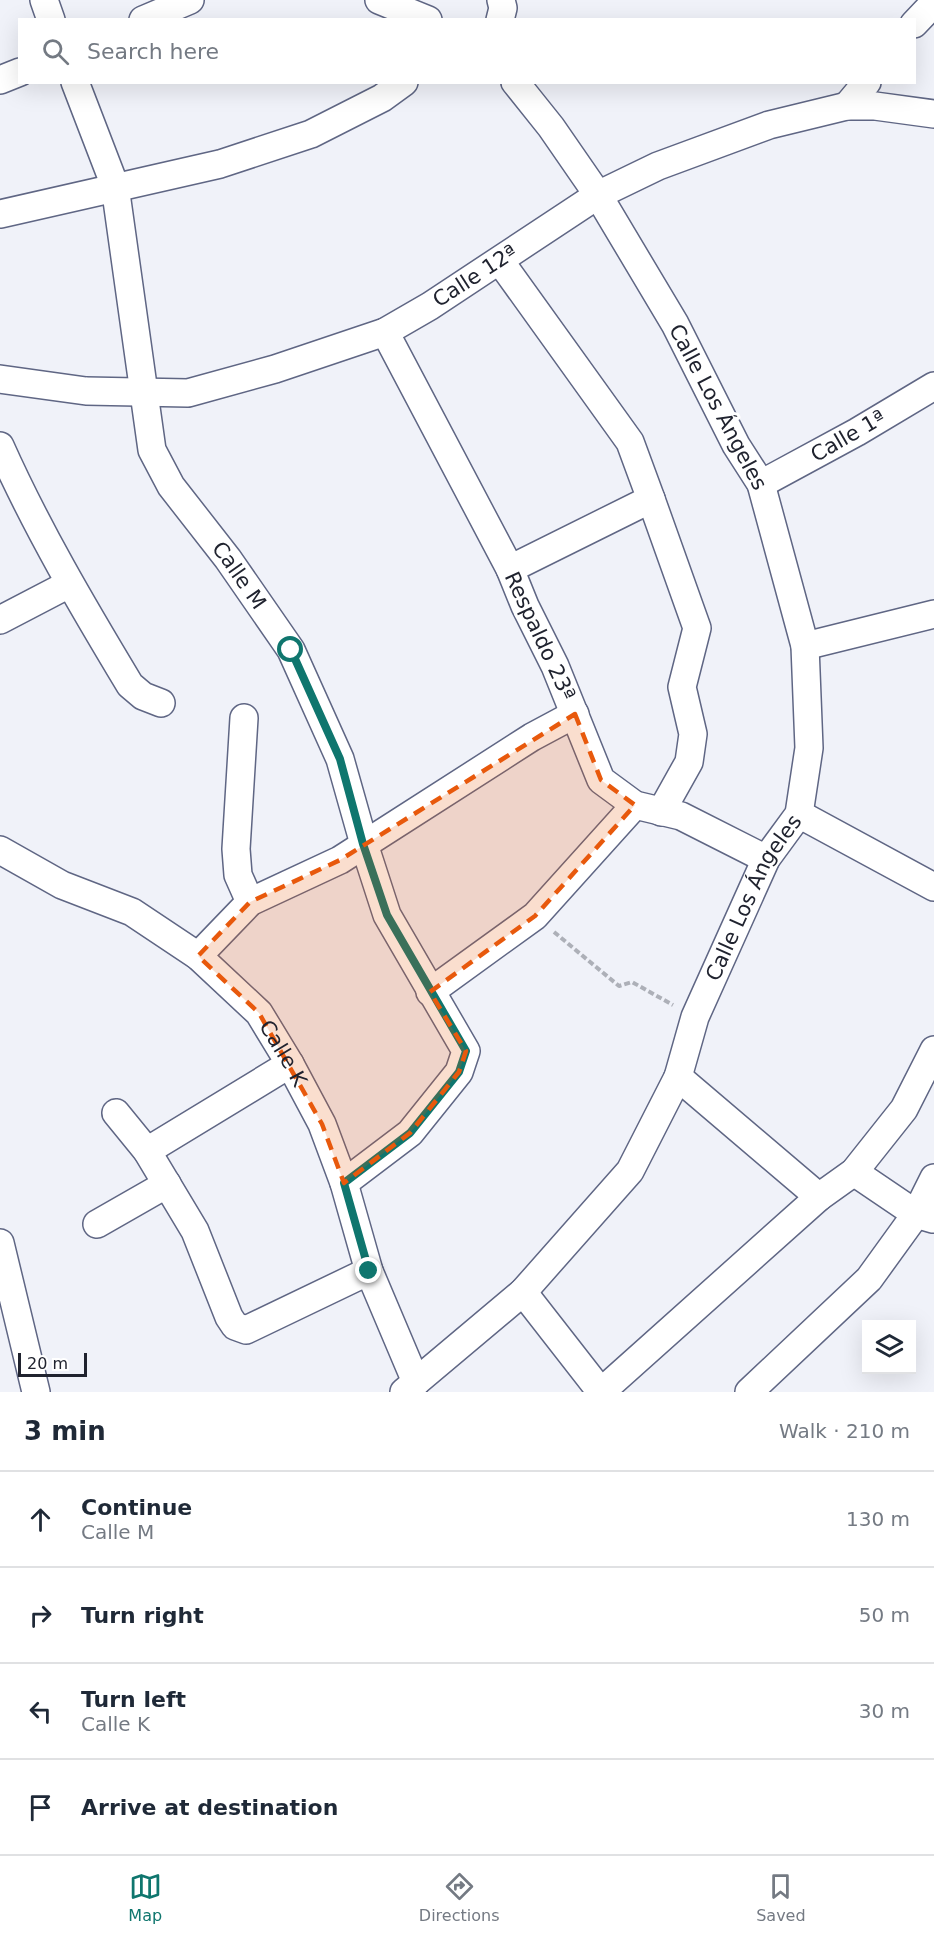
<!DOCTYPE html>
<html lang="en">
<head>
<meta charset="utf-8">
<style>
	:root { --surface:#fff; --page:#f6f6f7; --text:#1f2937; --muted:#747a83; --line:#e0e1e3; --accent:#0f766e }
	body { margin:0; font-family:"DejaVu Sans",sans-serif; background:var(--page); color:var(--text) }
	.controls { position:absolute; right:18px; bottom:18px; display:grid; overflow:hidden; border-radius:0px; box-shadow:0 6px 24px #0002 }
	.controls button { width:54px; height:54px; display:grid; place-items:center; padding:0; border:0; border-bottom:2px solid var(--line); background:var(--surface); color:var(--text); font:30px sans-serif }
	.scale { position:absolute; left:18px; bottom:15px; width:69px; box-sizing:border-box; padding-left:6px; border:3px solid #20232f; border-top:0; font-size:16px; line-height:21px; white-space:nowrap; color:#20232f; -webkit-text-stroke:4px #fff; paint-order:stroke }
	.stop { position:absolute; width:18px; height:18px; margin:-14px; border:4px solid #0f766e; border-radius:50%; background:#fff }
	.stop.end { background:#0f766e; border-color:#fff; box-shadow:0 2px 6px #0008 }
	.list { margin:0; padding:0; list-style:none }
	h2 { display:flex; justify-content:space-between; align-items:center; height:78px; margin:0; padding:0 24px; font-size:26px }
	h2 small { font-size:20px; font-weight:400; color:var(--muted) }
	.list li { display:grid; grid-template-columns:39px 1fr auto; gap:18px; align-items:center; box-sizing:border-box; height:96px; padding:0 24px; border-top:2px solid var(--line) }
	.list b { display:block; font-size:22px; white-space:nowrap }
	.list p { margin:0; font-size:20px; white-space:nowrap; color:var(--muted) }
	.list em { font-size:20px; font-style:normal; color:var(--muted) }
	.icon { flex:none; width:33px; height:33px; fill:none; stroke:currentColor; stroke-width:2; stroke-linecap:round; stroke-linejoin:round }
	.map { position:relative; flex:none; width:934px; height:1392px; overflow:hidden }
	.search { position:absolute; background:var(--surface); box-shadow:0 6px 24px #0002; left:18px; right:18px; top:18px; height:66px; display:flex; align-items:center; gap:15px; box-sizing:border-box; padding:0 21px; border-radius:0px; color:var(--muted); font-size:22px }
	.sheet { height:462px; background:var(--surface) }
	nav { display:flex; justify-content:space-around; align-items:center; box-sizing:border-box; height:84px; border-top:2px solid var(--line); background:var(--surface); font-size:16px; color:var(--muted) }
	nav a { display:grid; justify-items:center; gap:3px }
	nav .on { color:var(--accent) }
	.map>svg:first-child { display:block }
</style>
</head>
<body>
<div class="map">
<svg width="934" height="1392" viewBox="0 0 934 1392">
	<rect width="100%" height="100%" fill="#f0f2f9"/>
	<g fill="none" stroke-linecap="round" stroke-linejoin="round">
		<g stroke="#5f6684" stroke-width="30">
			<g id="street">
				<path d="M44,0L51,20"/>
				<path d="M379,0L428,20"/>
				<path d="M143,20L190,0"/>
				<path d="M500,20L503,8L501,0"/>
				<path d="M914,24L934,3"/>
				<path d="M0,80L20,72"/>
				<path id="s1" d="M75,82L115,186L152,450L171,486L228,559L291,650L340,759L364,844L387,915L466,1051L459,1072L410,1133L344,1183"/>
				<path d="M847,106L867,82"/>
				<path d="M0,214L220,164L311,134L382,98L404,82"/>
				<path d="M500,261L630,442L651,499L510,569"/>
				<path d="M385,332L510,569L525,606L555,666L601,780L635,805L681,816L766,859"/>
				<path d="M0,379L86,391L188,393L275,369L385,332L430,306L598,195L658,166L769,125L847,106H875L934,114"/>
				<path d="M0,446C37,529 83,607 130,685L143,696L161,703"/>
				<path d="M761,484L857,432L934,386"/>
				<path d="M651,499L697,628L682,687L693,734L689,762L661,812"/>
				<path d="M0,620L69,584"/>
				<path d="M805,646L934,614"/>
				<path d="M244,718L236,849L238,875L250,902"/>
				<path d="M799,814L934,887"/>
				<path id="s2" d="M0,850L62,885L132,912L198,956L259,1013L290,1064L322,1124L344,1183L369,1271L416,1382"/>
				<path d="M198,956L250,902L340,860L532,737L575,714"/>
				<path d="M430,992L535,916L635,805"/>
				<path d="M678,1077L819,1197"/>
				<path d="M116,1113L147,1151L195,1231L229,1317L235,1326L246,1330L369,1271"/>
				<path d="M147,1151L290,1064"/>
				<path d="M854,1172L916,1214L933,1219"/>
				<path d="M97,1224L167,1184"/>
				<path d="M0,1243L36,1392"/>
				<path d="M523,1292L601,1392"/>
				<path id="s3" d="M404,1392L523,1292L630,1171L678,1077L695,1017L766,859L799,814L809,748L805,646L761,484L736,445L675,324L598,195L551,127L515,82"/>
				<path d="M601,1392L819,1197L854,1172L904,1109L934,1050"/>
				<path d="M749,1392L869,1279L916,1214L934,1178"/>
			</g>
		</g>
		<path stroke="#adb0b8" stroke-width="4" stroke-dasharray="6 3" stroke-linecap="butt" d="M554,932L619,986L632,982L673,1005"/>
		<use href="#street" stroke="#fff" stroke-width="27"/>
	</g>
	<g fill="none" stroke-linecap="round" stroke-linejoin="round">
		<path stroke="#0f766e" stroke-width="8" d="M291,650L340,759L363,844L387,915L466,1051L459,1072L410,1133L344,1183L369,1271"/>
	</g>
	<path fill="#e8590c" fill-opacity="0.2" stroke="#e8590c" stroke-width="4.5" stroke-dasharray="12 8" stroke-linejoin="round" d="M575,714L601,780L635,805L535,916L430,992L466,1051L459,1072L410,1133L344,1183L322,1124L259,1013L198,956L250,902L340,860Z"/>
	<g text-anchor="middle" stroke-width="6" stroke-linejoin="round" paint-order="stroke">
		<g font-size="21" fill="#20232f" stroke="#fff">
			<text transform="translate(475 276) rotate(-33)" y="7">Calle 12ª</text>
			<text transform="translate(718 407) rotate(62)" y="7">Calle Los Ángeles</text>
			<text transform="translate(848 436) rotate(-30)" y="7">Calle 1ª</text>
			<text dy="7" stroke="none"><textPath href="#s1" startOffset="531">Calle M</textPath></text>
			<text transform="translate(540 636) rotate(65)" y="7">Respaldo 23ª</text>
			<text dy="7" stroke="none"><textPath href="#s3" startOffset="618">Calle Los Ángeles</textPath></text>
			<text dy="7" stroke="none"><textPath href="#s2" startOffset="356">Calle K</textPath></text>
		</g>
	</g>
</svg>
<div class="controls">
<button><svg class="icon" aria-label="layers" viewBox="0 0 24 24"><path d="M12 4l9 5-9 5-9-5zM3 14l9 5 9-5"/></svg></button>
</div>
<div class="scale">20 m</div>
<div class="stop" style="left:291px;top:650px"></div>
<div class="stop end" style="left:369px;top:1271px"></div>
<div class="search"><svg class="icon" aria-label="search" viewBox="0 0 24 24"><circle cx="10" cy="10" r="6"/><path d="M15 15l6 6"/></svg>Search here</div>
</div>
<section class="sheet">
<h2>3 min<small>Walk · 210 m</small></h2>
<ul class="list">
<li><svg class="icon" aria-label="ahead" viewBox="0 0 24 24"><path d="M12 20V5M6 11l6-6 6 6"/></svg><div><b>Continue</b><p>Calle M</p></div><em>130 m</em></li>
<li><svg class="icon" aria-label="right" viewBox="0 0 24 24"><path d="M7 20v-9h11M14 6l5 5-5 5"/></svg><div><b>Turn right</b></div><em>50 m</em></li>
<li><svg class="icon" aria-label="left" viewBox="0 0 24 24"><path d="M17 20v-9H6M10 6l-5 5 5 5"/></svg><div><b>Turn left</b><p>Calle K</p></div><em>30 m</em></li>
<li><svg class="icon" aria-label="arrive" viewBox="0 0 24 24"><path d="M6 21V4h12l-3 4 3 4H6"/></svg><div><b>Arrive at destination</b></div></li>
</ul>
</section>
<nav>
<a class="on"><svg class="icon" aria-label="map" viewBox="0 0 24 24"><path d="M3 6l6-2 6 2 6-2v14l-6 2-6-2-6 2zM9 4v14M15 6v14"/></svg>Map</a>
<a><svg class="icon" aria-label="directions" viewBox="0 0 24 24"><path d="M12 3l9 9-9 9-9-9zM9 14v-3h6M13 9l2 2-2 2"/></svg>Directions</a>
<a><svg class="icon" aria-label="saved" viewBox="0 0 24 24"><path d="M7 4h10v16l-5-4-5 4z"/></svg>Saved</a>
</nav>
</body>
</html>
